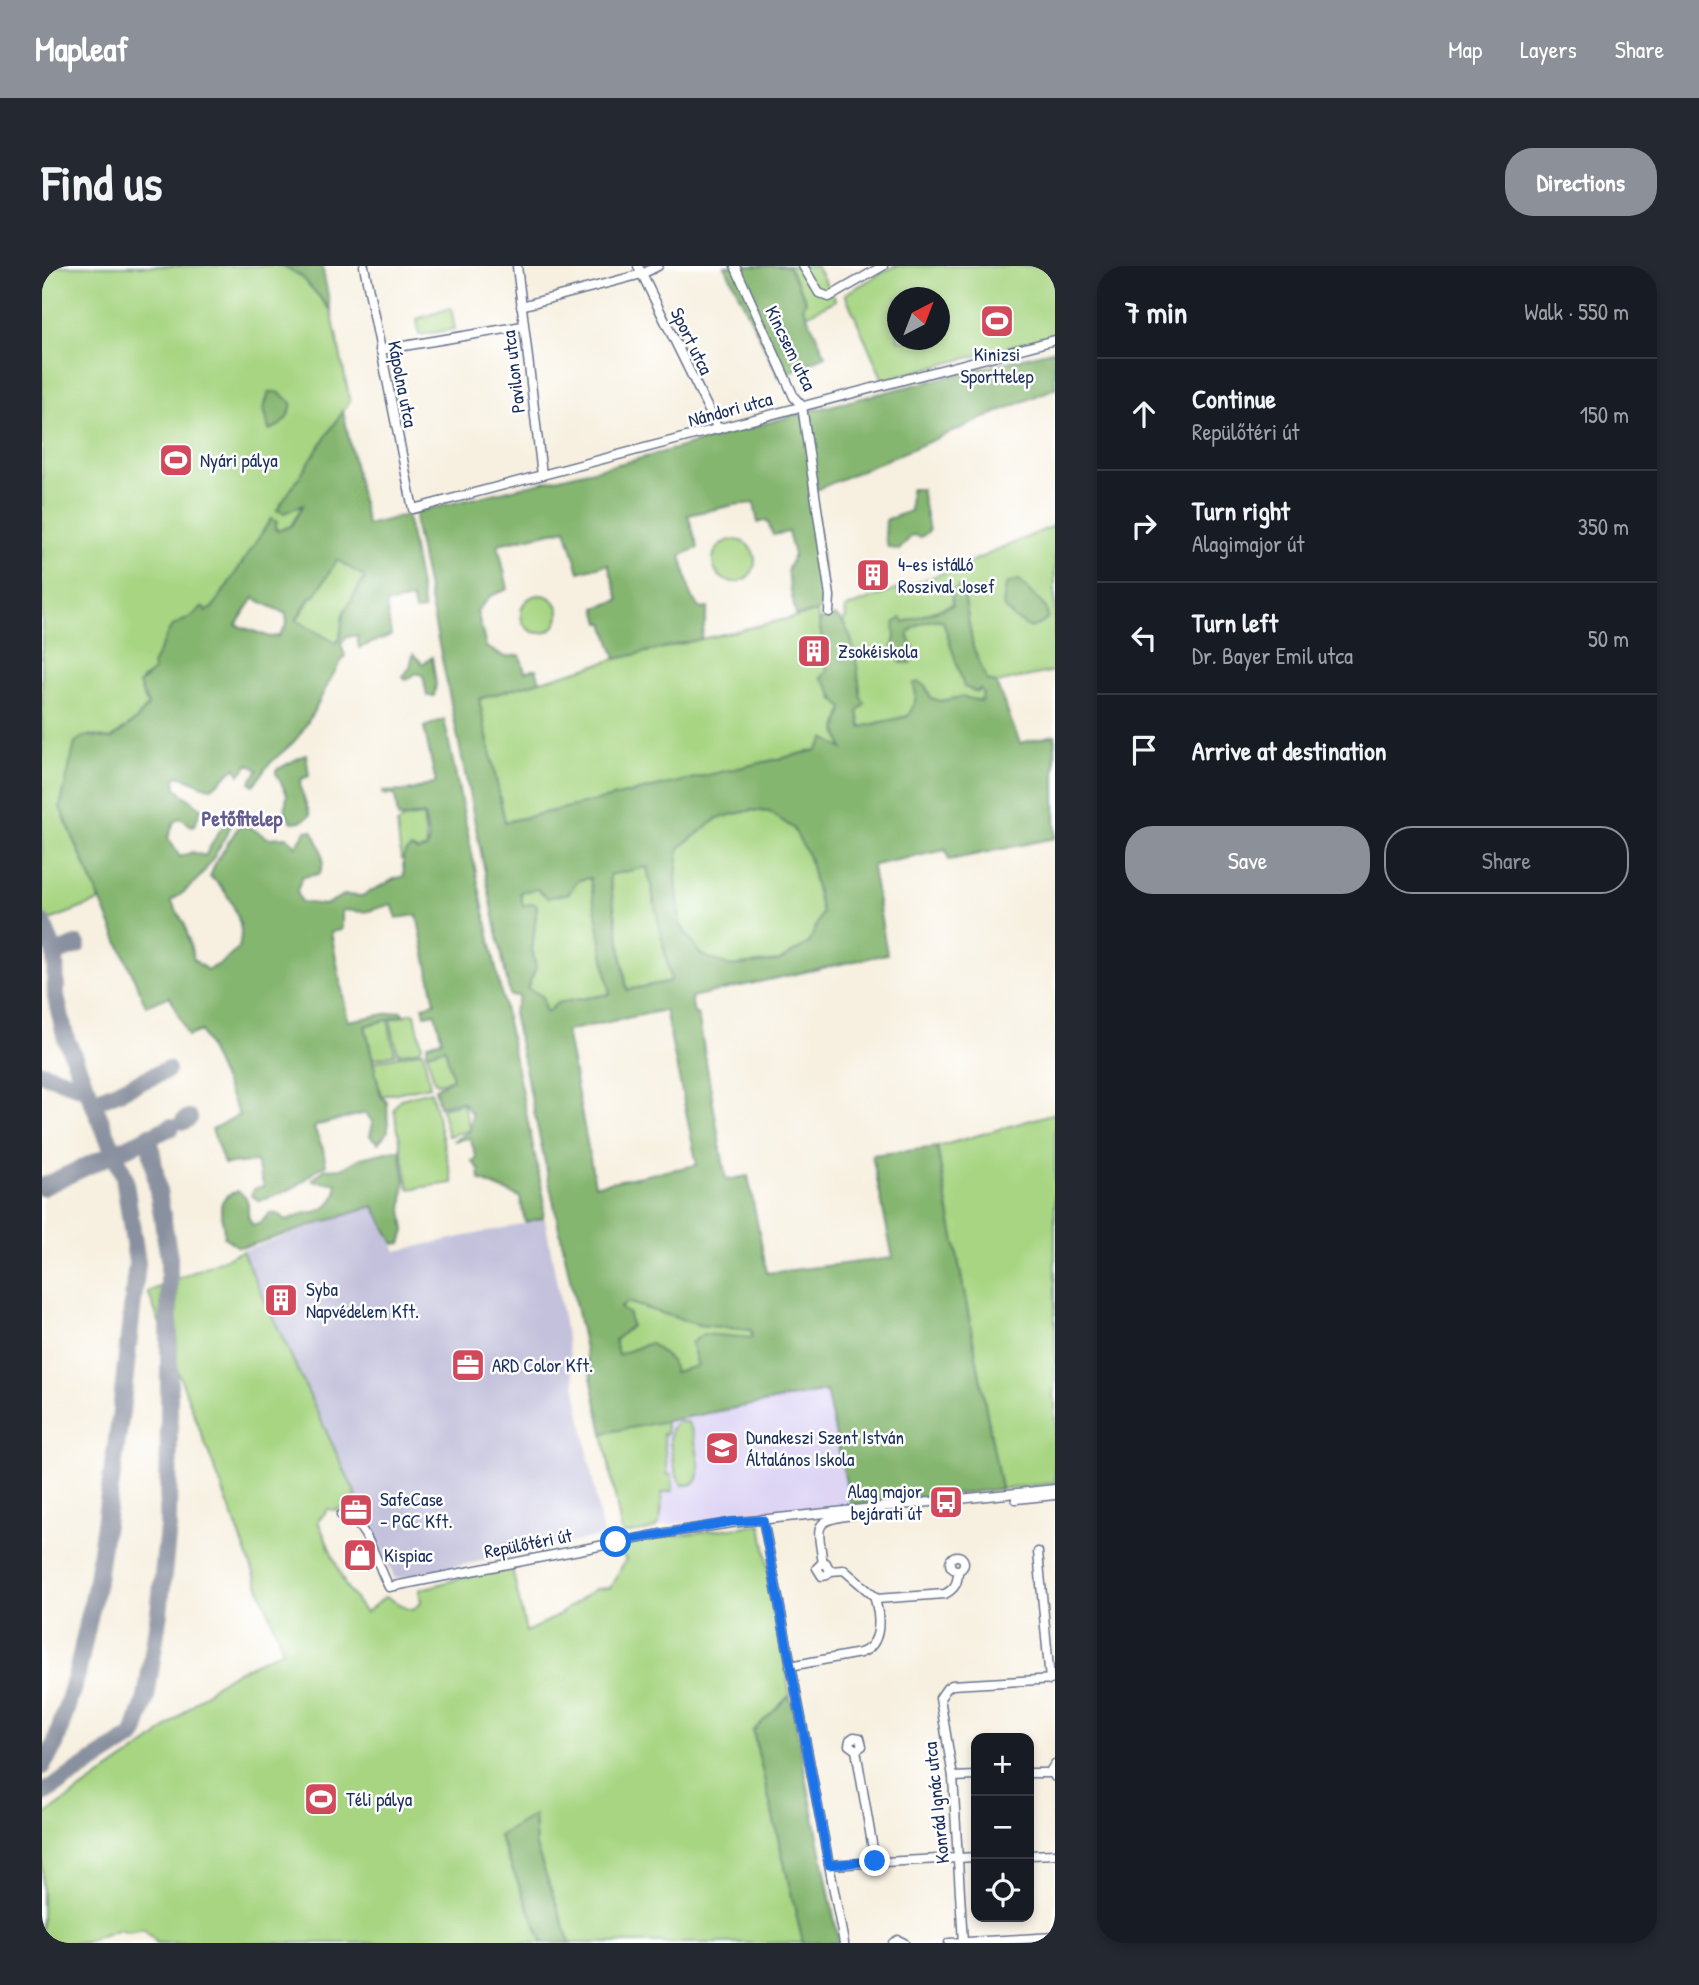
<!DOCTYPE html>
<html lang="en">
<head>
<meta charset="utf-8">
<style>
	:root { --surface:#171b24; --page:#242831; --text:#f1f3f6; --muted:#9ea1a6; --line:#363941; --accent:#8c9099 }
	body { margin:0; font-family:"Patrick Hand",sans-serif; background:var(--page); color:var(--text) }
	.controls { position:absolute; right:21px; bottom:21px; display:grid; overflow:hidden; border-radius:14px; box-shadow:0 4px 10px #0003 }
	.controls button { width:63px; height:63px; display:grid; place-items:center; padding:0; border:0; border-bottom:2px solid var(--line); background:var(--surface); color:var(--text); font:35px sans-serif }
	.compass { position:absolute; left:845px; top:21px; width:63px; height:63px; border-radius:50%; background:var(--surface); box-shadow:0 4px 10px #0003; rotate:42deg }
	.stop { position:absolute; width:21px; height:21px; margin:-16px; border:5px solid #1a73e8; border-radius:50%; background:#fff }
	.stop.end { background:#1a73e8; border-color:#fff; box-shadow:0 2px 7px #0008 }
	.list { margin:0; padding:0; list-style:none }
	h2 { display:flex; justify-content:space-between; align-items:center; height:91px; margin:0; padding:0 28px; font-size:30px }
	h2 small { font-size:23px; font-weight:400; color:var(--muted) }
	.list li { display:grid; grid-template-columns:46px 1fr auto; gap:21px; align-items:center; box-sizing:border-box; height:112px; padding:0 28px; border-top:2px solid var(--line) }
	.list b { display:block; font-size:26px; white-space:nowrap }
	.list p { margin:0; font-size:23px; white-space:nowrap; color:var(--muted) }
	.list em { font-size:23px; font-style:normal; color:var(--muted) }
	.actions { display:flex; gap:14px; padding:21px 28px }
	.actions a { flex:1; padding:16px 0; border:2px solid var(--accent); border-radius:28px; text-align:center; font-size:24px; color:var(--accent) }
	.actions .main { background:var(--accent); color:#fff }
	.icon { flex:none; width:38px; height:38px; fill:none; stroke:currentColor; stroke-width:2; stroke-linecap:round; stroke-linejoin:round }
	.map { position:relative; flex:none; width:1013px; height:1677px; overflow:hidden; border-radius:28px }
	header { display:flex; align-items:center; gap:42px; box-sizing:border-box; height:98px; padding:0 35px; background:var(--accent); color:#fff }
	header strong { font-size:33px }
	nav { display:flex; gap:38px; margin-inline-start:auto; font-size:24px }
	.intro { display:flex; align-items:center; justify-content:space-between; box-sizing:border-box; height:168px; padding:0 42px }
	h1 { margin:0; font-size:49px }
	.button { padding:18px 32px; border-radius:28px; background:var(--accent); color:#fff; font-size:24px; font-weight:700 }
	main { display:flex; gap:42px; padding:0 42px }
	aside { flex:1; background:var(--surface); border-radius:28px; box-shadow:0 4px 10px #0003 }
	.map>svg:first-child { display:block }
</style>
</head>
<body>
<header>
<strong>Mapleaf</strong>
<nav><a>Map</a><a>Layers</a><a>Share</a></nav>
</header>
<div class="intro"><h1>Find us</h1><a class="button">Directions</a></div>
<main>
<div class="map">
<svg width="1013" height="1677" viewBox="0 0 1013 1677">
	<rect width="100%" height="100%" fill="#fff"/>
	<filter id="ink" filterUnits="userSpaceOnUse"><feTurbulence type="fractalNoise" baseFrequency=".0143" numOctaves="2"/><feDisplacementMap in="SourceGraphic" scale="14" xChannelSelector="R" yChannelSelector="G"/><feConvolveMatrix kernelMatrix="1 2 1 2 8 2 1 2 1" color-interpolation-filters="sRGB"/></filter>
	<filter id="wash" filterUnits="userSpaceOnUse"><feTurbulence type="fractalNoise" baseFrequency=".00686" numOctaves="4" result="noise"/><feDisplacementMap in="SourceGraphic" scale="28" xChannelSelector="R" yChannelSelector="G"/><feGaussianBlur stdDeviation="1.57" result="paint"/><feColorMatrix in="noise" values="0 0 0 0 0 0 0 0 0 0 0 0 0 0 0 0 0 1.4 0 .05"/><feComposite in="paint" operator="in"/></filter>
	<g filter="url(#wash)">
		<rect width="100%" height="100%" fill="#f7f0e0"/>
		<path fill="#ded5f5" d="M785,1124L809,1239L617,1260L612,1263L580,1268L561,1167Z"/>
		<path fill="#c3c1db" d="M332,940L354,985L503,953L561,1270L353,1313L200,985Z"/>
		<g fill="#a7d582" stroke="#618270" stroke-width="2" fill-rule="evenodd">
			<path d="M0,0H241L259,10L289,44L308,135L236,244L262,238L249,260L236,265L229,253L170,343L113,405L99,414V425L106,439L94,454L69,473L48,469L28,497L26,514L18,541L58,635L0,657Z"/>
			<path d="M746,0H774L794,34L765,49L761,41L764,34Z"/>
			<path d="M853,0H1013V69L841,114L803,28ZM856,32H898V74H856Z"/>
			<path d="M409,42L413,63L377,69L375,53Z"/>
			<path d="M1013,259V405L954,417L945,415L931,381L921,324L911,338L862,356L853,371L850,385H872L865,368L876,358L895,353L901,355L941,427L939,436L920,431L898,435L888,432L884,421L876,416L873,438L866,450L819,461L816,446L822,437L819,431L808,372L801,356L804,351L803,342L910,304Z"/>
			<circle cx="692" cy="295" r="21"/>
			<path d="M295,294L323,311L301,348L298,372L294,378L254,355L270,330L272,331Z"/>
			<circle cx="498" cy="348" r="19"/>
			<path d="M775,346L791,433L801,441L795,464L802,484L783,473L775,484L463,556L437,433L574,393Z"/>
			<path d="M710,544L727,546L752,562L767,591L780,647L767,677L737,695L687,700L659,689L638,658L634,611L637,582L676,552Z"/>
			<path d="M381,550L386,589L359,593L355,558L361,553Z"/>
			<path d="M606,600L629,715L585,724L567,608Z"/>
			<path d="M548,612L569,728L515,737L504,748L485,722L494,702L490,684L495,639L481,640L478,626Z"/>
			<path d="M370,747L373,748L380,780L377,784L356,788L348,754Z"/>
			<path d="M346,754L353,788L331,793L323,759Z"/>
			<path d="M403,782L412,813L396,817L392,815L385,787Z"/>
			<path d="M381,785L388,820L339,830L331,796Z"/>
			<path d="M389,825L411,917L367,923L352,843L358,833Z"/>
			<path d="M421,837L428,864L406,870L399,842Z"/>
			<path d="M1013,847V1114L1011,1132L1013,1133V1217L959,1223L895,881Z"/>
			<path d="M200,985L315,1231L305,1235L307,1240L293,1244L286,1243L276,1255L303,1319L323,1347L343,1331C354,1334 360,1343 371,1344L379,1336L377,1324L469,1298L484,1366L512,1352L553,1323L568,1322L584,1293L576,1285L578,1277L719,1258L748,1429L711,1466L761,1677H528L494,1581L492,1550L457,1571L501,1677H115L102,1663L86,1666L77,1663L41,1677H0V1551L112,1473L172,1420L196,1405L241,1384L106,1026Z"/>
			<path d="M585,1036L657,1059L709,1064L711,1072L656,1100L632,1106L576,1089L573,1074L589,1060L578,1042Z"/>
			<path d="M623,1154L625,1168H621L626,1209H630L631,1225L620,1227C619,1268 618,1263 580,1268L561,1167Z"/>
			<path d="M636,1156H645C652,1162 660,1203 656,1213C653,1219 647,1219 641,1219C633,1212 626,1176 629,1165C630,1159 632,1159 636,1156Z"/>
		</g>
		<g fill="#85b670" stroke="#507267" stroke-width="2" fill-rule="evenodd">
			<path d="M241,0H280L289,44L259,10Z"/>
			<path d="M683,0H746L764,34L761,41L784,90L737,111Z"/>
			<path d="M1013,84V122L771,225L785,338L775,346L754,350L745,305L752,289L746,266L731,269L725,254L716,257L712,237L692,239L646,249L656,282L639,289L649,331L659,343L666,342L659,373L574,393L562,357H558L554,342L577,334L566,298L537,306L524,263L456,278L466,323L448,330L435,345L444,381L463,391L478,389L483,406L494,403L498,415L437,433L463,556L775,484L783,472L801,483L795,464L801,442C788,431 791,422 779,412L785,405L777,354L794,350C815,366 815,406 819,431L823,437L816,446L819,461L866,450C872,440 877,429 871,418L876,416L884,421L889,432L898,435L920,431L939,435L941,427L938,423L935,426L922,421L901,355C889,351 873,358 866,368L872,385L868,397H859L850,385L853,371L852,357L860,352L862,356L911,339L909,327L917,320L921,324L931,381L945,415L954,417L978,477L1013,469V572L907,594L904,584L832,599L830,602L845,688L649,731L652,748H656L684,914L706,910L725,1007L851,992L830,889L895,881L959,1223L809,1239L784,1125L561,1167L471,747L477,730H468L379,289L373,260L374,246L593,194L764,146ZM710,544L727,546L751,562L767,591L780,647L767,677L737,695L687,700L659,689L638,658L634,611L637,582L676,552ZM605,601L629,715L585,724L567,609ZM548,612L568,728L515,737L504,747L500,730L485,722L494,702L490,684L495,639L490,637L481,640L478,626L495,623L506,632L527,627L536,614ZM623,744L655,899L553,919L524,765ZM585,1036L657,1059L709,1064L710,1072L661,1068L649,1077L656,1100L632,1106L629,1095L608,1077L576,1089L573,1074L589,1060L587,1048L578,1042Z"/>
			<path d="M227,126H236L250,137C247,152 241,160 227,164L222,142Z"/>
			<path d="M301,145L325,259L365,249L382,344L373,345L370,333L344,338L349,369L317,382L315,369L305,371L299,378L303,390C284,416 275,445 256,471C247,483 233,490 224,502C219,508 217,514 211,519L208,516L216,504L207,498L197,509L194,501L170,522C157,521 148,511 136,510L133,513L134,523L159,542L153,558L150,560L138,552L132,556L126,572L138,591L150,586L163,590L176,567L187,553L190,558C171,592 163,614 129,635L143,659L152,694L165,704L180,697L197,682C198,677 199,670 199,665C197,648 183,619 168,611L173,598L197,560L204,559L226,572L245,571L254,580L264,565L270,564C277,577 286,594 277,608L260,611L255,625L259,636L283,639L302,629L320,630L352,613L362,610C362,598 357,589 369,582L376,585L385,582L387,574L382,549L356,552L353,529H341L340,526L366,525L394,517L382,461L402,453L502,933L501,952L483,956L478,931L438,914L437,903L430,895L435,893L428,872L411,875L428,865L430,848L420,835L397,840L393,822L411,813L403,782L385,787V778L400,774L393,747L383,749L381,740L393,737L375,649L355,652L350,638L323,646L300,644V664L289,666L306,755L359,745L362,749L323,760L339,830L345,836L346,865L336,877L328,870L331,857L324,847L276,859L272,862L281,883L284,899C269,904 265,915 251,922C240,927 228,931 217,935L209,929L212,923L222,920L214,896L182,898L170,863L197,849L159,765L146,770L128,730L104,740L18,541L33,477C45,464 54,473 69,473L94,454L106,440L97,418L112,405L110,399L129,361L149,351L160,341L163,342V345L170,343L229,253L235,256L233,263L236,265L249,260L261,239L242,247L235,244ZM295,294L323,311L301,348L298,372L294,377L254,354L269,330L272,331ZM212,332L244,348L245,358L237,370L228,371L194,359Z"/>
			<path d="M869,223H879L887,265L879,271L870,269L857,284L846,281L843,272L844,254L868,245Z"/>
			<path d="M977,314L1004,342L1006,352L1001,357L989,362L973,353L961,340L964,318Z"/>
			<path d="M371,388L381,398L390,391L394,418L392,430H385L381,409L374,407L365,414L362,413L361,410L368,402Z"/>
			<path d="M264,488L267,510L259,513L258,521L268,549L260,555L250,556L243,545L245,528L234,507V504Z"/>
			<path d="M353,884H358L363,915L360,944L363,965L359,977L352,978L332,940L209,979L196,981L182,971C183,952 168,932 196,925C215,936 199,946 211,959L218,957L228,947L236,948L244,954C252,953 254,951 261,948C264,946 268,947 272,946C285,944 298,930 294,917L273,916L270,914L283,903L301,902L319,892Z"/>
			<path d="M748,1429L797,1677H761L711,1465Z"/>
			<path d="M492,1549L494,1581L528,1677H501L457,1570Z"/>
		</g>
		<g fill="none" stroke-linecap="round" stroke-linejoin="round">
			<g stroke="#89909f" stroke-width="18">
				<path d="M0,656L13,687L14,731L24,773L82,910L95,997L79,1146L54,1320L35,1408L13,1479L0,1500"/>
				<path d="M13,687L35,679"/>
				<path d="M0,807L46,823"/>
				<path d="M52,836L125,804"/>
				<path d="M142,855L147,852"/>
				<path d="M0,921L129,861"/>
				<path d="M0,1528L92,1470L104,1432L117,1347L126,1262L127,1149V992L107,870"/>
			</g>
		</g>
	</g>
	<g filter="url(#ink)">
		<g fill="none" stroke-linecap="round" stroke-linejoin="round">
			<g stroke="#68738c" stroke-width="11">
				<g id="street">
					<path d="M322,0L371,243L1013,74"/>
					<path d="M475,0L500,209"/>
					<path d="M596,0L676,163"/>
					<path d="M693,0L752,131L760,140L788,330L787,346"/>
					<path d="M761,0L777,27L787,31L841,0"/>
					<path d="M479,40L600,8L616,0"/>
					<path d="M338,84L481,60"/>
					<path d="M974,1233L1013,1229"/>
					<path d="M299,1249C323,1250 336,1301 347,1321L624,1267L689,1257L1013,1223"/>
					<path d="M721,1253L802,1677"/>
					<path d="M996,1286L1008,1414"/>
					<circle cx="915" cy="1297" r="7"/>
					<path d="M781,1298C776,1260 769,1254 811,1249"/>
					<path d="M834,1333L903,1328C914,1322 916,1316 916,1304"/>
					<path d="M748,1400L818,1387C842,1379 838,1349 832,1330L802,1304L788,1305L785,1309L780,1310L775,1302L779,1298L784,1297L788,1305"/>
					<path d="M814,1484L820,1480L818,1472L812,1471L808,1474L807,1479L814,1484L833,1595"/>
					<path d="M1013,1498L1009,1504L1013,1511"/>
					<path d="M987,1507H1010"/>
					<path d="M911,1511L934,1510"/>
					<path d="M987,1589L1013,1588"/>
					<path d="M787,1599L934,1591"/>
					<path d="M851,1677L856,1674L862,1677"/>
					<path d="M907,1677L1013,1671"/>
					<path d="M921,1677L911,1511L898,1432L905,1422L910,1419L1013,1413"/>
				</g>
			</g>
			<use href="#street" stroke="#fff" stroke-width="8"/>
		</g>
	</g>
	<g fill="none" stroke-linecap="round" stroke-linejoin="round" filter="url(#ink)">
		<path stroke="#1a73e8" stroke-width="9" d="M574,1276L689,1256L721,1254L787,1599L833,1595"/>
	</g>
	<defs>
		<g id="stadium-square" transform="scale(1.75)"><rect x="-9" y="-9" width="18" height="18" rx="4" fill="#d1495b" stroke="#fff"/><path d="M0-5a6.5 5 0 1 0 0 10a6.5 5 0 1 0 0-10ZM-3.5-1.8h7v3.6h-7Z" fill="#fff"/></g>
		<g id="building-square" transform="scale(1.75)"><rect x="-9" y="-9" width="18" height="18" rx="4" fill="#d1495b" stroke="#fff"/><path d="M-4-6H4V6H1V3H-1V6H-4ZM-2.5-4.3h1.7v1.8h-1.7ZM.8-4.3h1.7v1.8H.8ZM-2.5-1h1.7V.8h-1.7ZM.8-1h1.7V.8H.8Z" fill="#fff"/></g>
		<g id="office-square" transform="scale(1.75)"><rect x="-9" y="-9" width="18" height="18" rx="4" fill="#d1495b" stroke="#fff"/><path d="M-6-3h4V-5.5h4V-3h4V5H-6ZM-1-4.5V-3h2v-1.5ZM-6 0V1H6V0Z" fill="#fff"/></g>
		<g id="school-square" transform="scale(1.75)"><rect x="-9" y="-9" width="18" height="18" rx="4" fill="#d1495b" stroke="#fff"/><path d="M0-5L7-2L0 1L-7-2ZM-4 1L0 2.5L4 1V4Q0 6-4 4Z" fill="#fff"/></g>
		<g id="bus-square" transform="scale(1.75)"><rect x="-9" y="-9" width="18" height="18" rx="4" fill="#d1495b" stroke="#fff"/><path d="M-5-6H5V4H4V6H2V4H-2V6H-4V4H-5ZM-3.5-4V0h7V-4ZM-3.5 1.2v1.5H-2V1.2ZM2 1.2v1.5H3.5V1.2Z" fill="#fff"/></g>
		<g id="shop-square" transform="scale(1.75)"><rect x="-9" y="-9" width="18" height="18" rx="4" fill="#d1495b" stroke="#fff"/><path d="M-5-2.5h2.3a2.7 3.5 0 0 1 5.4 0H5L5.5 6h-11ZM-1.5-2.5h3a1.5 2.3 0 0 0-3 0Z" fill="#fff"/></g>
	</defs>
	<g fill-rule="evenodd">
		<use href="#stadium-square" x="955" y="55"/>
		<use href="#stadium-square" x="134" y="194"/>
		<use href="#building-square" x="831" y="309"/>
		<use href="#building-square" x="772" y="385"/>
		<use href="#building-square" x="239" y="1034"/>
		<use href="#office-square" x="426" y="1099"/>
		<use href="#school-square" x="680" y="1182"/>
		<use href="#bus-square" x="904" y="1236"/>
		<use href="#office-square" x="314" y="1244"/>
		<use href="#shop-square" x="318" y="1289"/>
		<use href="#stadium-square" x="279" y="1533"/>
	</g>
	<g text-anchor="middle" stroke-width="5" stroke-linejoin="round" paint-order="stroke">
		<g font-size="19" fill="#1b2f5e" stroke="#fff">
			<text transform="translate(650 75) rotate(64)" y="7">Sport utca</text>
			<text transform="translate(749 82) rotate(64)" y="7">Kincsem utca</text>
			<text transform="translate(471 106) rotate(-97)" y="7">Pavilon utca</text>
			<text transform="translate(361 118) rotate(79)" y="7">Kápolna utca</text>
			<text transform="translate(688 143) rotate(-15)" y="7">Nándori utca</text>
			<text transform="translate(486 1277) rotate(-11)" y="7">Repülőtéri út</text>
			<text transform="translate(894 1537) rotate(-96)" y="7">Konrád Ignác utca</text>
		</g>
		<g font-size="19" fill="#1b2f5e" stroke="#fff" text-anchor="start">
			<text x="955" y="95" text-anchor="middle">Kinizsi<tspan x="955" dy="22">Sporttelep</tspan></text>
			<text x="158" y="201">Nyári pálya</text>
			<text x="856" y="305">4-es istálló<tspan x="856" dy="22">Roszival Josef</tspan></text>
			<text x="796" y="392">Zsokéiskola</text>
			<text x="264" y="1030">Syba<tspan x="264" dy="22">Napvédelem Kft.</tspan></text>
			<text x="450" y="1106">ARD Color Kft.</text>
			<text x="704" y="1178">Dunakeszi Szent István<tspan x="704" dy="22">Általános Iskola</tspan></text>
			<text x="880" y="1232" text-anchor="end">Alag major<tspan x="880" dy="22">bejárati út</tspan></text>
			<text x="338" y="1240">SafeCase<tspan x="338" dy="22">- PGC Kft.</tspan></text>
			<text x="342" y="1296">Kispiac</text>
			<text x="304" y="1540">Téli pálya</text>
		</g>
		<g font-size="21" font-weight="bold" fill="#635a8e" stroke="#fff">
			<text x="200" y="560">Petőfitelep</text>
		</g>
	</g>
</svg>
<div class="controls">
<button>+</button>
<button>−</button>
<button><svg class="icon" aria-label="locate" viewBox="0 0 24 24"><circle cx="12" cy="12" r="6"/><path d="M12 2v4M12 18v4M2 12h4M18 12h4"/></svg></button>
</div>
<svg class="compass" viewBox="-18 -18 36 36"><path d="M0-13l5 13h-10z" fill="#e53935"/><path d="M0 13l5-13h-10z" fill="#9ea1a6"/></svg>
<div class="stop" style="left:574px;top:1276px"></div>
<div class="stop end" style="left:833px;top:1595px"></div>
</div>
<aside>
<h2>7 min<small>Walk · 550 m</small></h2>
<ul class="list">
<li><svg class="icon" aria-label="ahead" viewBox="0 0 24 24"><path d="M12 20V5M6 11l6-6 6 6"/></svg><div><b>Continue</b><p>Repülőtéri út</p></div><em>150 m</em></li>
<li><svg class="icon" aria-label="right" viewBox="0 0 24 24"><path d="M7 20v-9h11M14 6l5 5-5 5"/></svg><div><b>Turn right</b><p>Alagimajor út</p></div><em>350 m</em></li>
<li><svg class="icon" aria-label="left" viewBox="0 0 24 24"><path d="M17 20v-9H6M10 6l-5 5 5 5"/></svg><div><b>Turn left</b><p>Dr. Bayer Emil utca</p></div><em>50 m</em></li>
<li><svg class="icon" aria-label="arrive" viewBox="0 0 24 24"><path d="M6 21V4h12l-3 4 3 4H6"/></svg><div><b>Arrive at destination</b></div></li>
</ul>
<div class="actions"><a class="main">Save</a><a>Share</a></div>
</aside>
</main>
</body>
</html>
